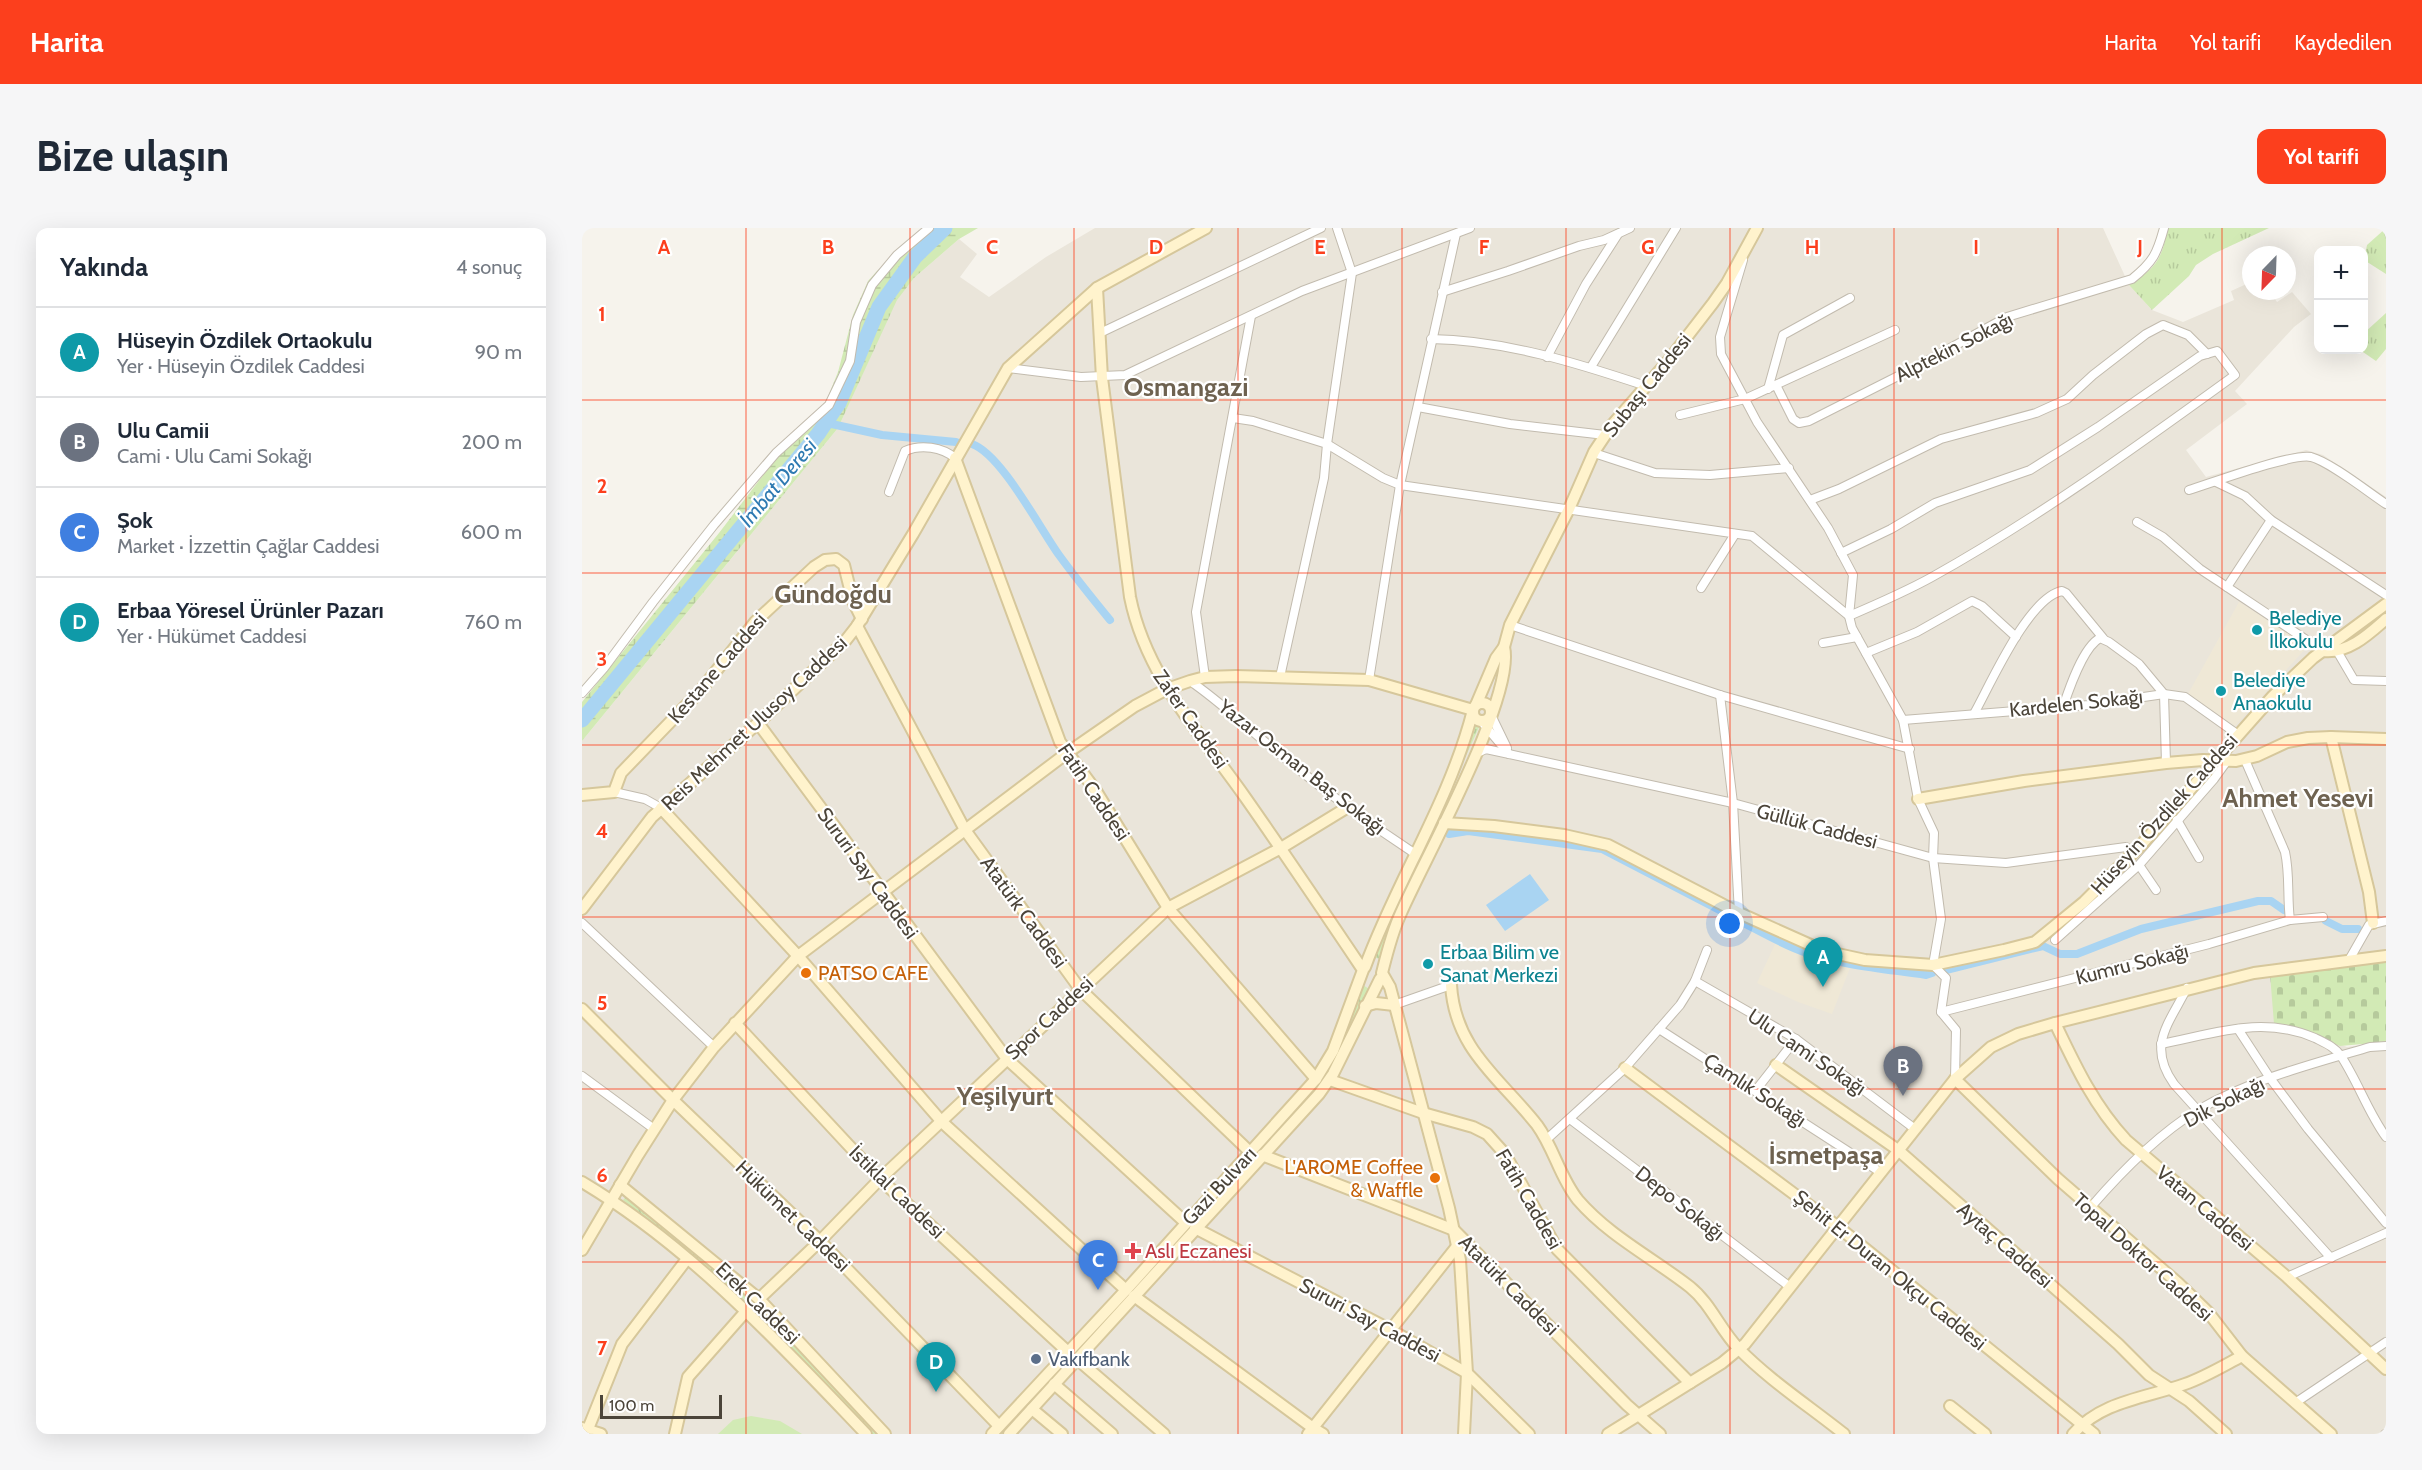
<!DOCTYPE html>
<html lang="tr">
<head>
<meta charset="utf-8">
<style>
	:root { --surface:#fff; --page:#f6f6f7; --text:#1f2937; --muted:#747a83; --line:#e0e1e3; --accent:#fc3f1d }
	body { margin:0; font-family:Cabin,sans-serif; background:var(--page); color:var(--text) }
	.controls { position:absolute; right:18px; top:18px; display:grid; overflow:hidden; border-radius:12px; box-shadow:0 6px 24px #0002 }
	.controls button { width:54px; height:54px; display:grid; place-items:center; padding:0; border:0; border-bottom:2px solid var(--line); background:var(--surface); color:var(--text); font:30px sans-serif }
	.compass { position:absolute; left:1660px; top:18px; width:54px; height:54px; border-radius:50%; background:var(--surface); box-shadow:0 6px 24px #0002; rotate:203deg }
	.scale { position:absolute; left:18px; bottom:15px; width:122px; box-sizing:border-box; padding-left:6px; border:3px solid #4b4439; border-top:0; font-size:16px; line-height:21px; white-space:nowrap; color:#4b4439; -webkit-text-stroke:4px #fff; paint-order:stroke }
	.you { position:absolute; left:1148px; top:696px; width:21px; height:21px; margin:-15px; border:4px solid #fff; border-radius:50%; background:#1a73e8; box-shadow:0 0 0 9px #1a73e833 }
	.badge { display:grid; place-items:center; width:39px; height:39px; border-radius:50%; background:var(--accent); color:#fff; font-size:20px; font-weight:700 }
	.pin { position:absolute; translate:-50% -50px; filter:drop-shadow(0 2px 3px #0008) }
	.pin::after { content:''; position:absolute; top:32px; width:21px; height:18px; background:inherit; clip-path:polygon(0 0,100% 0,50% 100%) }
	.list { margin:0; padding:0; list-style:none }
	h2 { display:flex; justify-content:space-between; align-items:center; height:78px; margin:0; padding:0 24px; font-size:26px }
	h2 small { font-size:20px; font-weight:400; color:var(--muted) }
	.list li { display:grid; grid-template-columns:39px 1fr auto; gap:18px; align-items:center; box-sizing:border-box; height:90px; padding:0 24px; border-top:2px solid var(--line) }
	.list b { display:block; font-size:22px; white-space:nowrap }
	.list p { margin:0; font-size:20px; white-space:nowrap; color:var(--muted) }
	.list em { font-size:20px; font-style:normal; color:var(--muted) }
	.map { position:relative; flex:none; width:1804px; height:1206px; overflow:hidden; border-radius:12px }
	header { display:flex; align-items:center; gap:36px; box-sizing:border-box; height:84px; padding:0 30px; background:var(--accent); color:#fff }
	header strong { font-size:28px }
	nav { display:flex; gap:33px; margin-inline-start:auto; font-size:21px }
	.intro { display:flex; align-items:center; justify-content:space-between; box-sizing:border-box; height:144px; padding:0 36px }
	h1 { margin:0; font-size:42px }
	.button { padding:15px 27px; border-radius:12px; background:var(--accent); color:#fff; font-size:21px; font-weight:700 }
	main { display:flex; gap:36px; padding:0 36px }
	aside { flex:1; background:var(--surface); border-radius:12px; box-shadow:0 6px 24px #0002 }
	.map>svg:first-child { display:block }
</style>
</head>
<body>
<header>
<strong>Harita</strong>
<nav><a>Harita</a><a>Yol tarifi</a><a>Kaydedilen</a></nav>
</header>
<div class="intro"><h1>Bize ulaşın</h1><a class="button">Yol tarifi</a></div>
<main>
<aside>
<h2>Yakında<small>4 sonuç</small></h2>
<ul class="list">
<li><span class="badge" style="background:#0f9aa8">A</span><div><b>Hüseyin Özdilek Ortaokulu</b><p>Yer · Hüseyin Özdilek Caddesi</p></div><em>90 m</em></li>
<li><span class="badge" style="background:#6b7280">B</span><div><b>Ulu Camii</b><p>Cami · Ulu Cami Sokağı</p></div><em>200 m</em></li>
<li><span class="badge" style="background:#3f7fe0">C</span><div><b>Şok</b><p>Market · İzzettin Çağlar Caddesi</p></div><em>600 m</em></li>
<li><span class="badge" style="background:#0f9aa8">D</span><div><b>Erbaa Yöresel Ürünler Pazarı</b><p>Yer · Hükümet Caddesi</p></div><em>760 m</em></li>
</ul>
</aside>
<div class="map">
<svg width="1804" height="1206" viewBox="0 0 1804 1206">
	<defs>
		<pattern id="grass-tufts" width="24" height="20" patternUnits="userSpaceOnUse" patternTransform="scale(1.5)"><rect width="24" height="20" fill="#d2eab5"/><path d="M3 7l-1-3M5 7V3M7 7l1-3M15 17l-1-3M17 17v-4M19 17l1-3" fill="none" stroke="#b6ca9c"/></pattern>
		<pattern id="wetland-marsh" width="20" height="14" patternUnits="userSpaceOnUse" patternTransform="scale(1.5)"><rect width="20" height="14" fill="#d2eab5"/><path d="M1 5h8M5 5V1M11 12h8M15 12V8" fill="none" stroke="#b6ca9c"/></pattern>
		<pattern id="cemetery-stones" width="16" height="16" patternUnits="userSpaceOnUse" patternTransform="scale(1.5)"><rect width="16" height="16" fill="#d2eab5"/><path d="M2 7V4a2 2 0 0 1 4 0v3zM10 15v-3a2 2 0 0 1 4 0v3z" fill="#b6ca9c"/></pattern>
	</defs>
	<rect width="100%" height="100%" fill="#f6f3ec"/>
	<path fill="#eae5da" d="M513,0H1521L1547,57L1570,82L1601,94L1652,72L1649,63L1669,54V63H1687L1695,74L1710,64L1729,86L1712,99L1653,163L1665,176L1604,222L1624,249L1724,222L1741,227L1804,269V731L1692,796L1721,802L1765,819L1804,814V1206H0V513L256,200L314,72L332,50L377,11L395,26L378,49L407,69L464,29Z"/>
	<g fill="#efe8d6">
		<path d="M1657,374L1726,418L1653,498L1606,466Z"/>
		<path d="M1194,714L1218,726L1268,740L1250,786L1216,774L1175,755Z"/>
	</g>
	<g fill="url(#grass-tufts)">
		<path d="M1586,0H1687L1631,26L1614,37L1607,48L1570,82L1547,57C1560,49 1574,39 1579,25C1583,17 1583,8 1586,0Z"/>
		<path d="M1804,0V46L1782,32L1785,17Z"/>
		<path d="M1804,85V121L1794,133L1778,122H1782V105Z"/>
		<path d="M893,495L898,497L819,671L798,731L791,729C826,652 867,576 893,495Z"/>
		<path d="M781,757L787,761L752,834L728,869L619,985L420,1206H418L618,984L729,865L737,854Z"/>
		<path d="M44,969L175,1077L295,1206H290L279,1195L162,1071L41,972Z"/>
	</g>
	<path fill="url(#wetland-marsh)" d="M350,0H396L377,11L332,50L315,72L256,200L0,513V474L137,305L192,233L243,176L256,144L271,87L286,53L295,43Z"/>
	<path fill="url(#cemetery-stones)" d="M1804,731V814L1758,818L1721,802L1692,796L1688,746Z"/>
	<path fill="#d2eab5" d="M169,1188L198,1193L220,1206H136L151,1192Z"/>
	<path fill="#a9d4f2" d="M948,646L967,672L923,703L904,677Z"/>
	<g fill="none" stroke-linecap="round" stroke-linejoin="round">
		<g stroke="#a9d4f2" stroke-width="8">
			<path d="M245,195L300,207L374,214"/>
			<path d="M390,216C419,226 457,299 477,327C493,349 510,370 528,392"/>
			<path d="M867,606L886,603L1020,621L1149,688"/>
			<path d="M1744,693L1760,701H1776"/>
			<path d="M1161,695C1182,705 1203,718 1225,725C1263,738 1304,741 1344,747L1350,745"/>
			<path d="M1364,742L1461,718L1478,726H1495L1559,701L1676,673H1689L1702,682"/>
		</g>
		<path stroke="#a9d4f2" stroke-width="15" d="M0,492L236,206L257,175L297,79L333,29L363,0"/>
		<g stroke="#c2bbae" stroke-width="10">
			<g id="street">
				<path d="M1161,32L1138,109L1139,126L1175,194L1246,300L1271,347L1267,388L1270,400L1321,492L1336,571L1352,605L1351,630L1359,691L1351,737L1364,750L1359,784L1374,802L1373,851"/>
				<path d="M860,64L926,43L997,18L1022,12L1048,0"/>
				<path d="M518,105L739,0"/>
				<path d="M849,111C922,112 995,135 1064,158"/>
				<path d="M965,129L1004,56L1036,6"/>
				<path d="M1009,139L1094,0"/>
				<path d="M426,140L499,149L543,147L720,63L888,0"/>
				<path d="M1194,157L1211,191L1217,195L1227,193L1332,140L1425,89L1550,51C1571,34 1575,26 1582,0"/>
				<path d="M1186,161L1201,107L1268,70"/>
				<path d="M836,179L928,196L1023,207"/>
				<path d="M1098,187L1163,171L1313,102"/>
				<path d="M651,190L671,193L745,216L801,250L818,257L1170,308L1267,388C1295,376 1323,364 1350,349C1456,290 1555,218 1653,147L1635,123L1618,128L1516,199L1448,242L1353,275L1309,301L1259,325"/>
				<path d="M1012,225L1073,245L1128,247L1207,240"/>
				<path d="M1634,254L1663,268L1689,292L1804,367"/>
				<path d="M1607,262C1630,255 1710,225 1729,229C1748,234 1786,264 1804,276"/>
				<path d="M307,264L323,223C339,216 360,219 373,230"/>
				<path d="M1228,272L1257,261L1359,211L1454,185L1485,171L1511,147L1564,106L1581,97L1606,107L1625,126"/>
				<path d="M1555,294L1581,309L1618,341L1741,423"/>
				<path d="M1645,359L1689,292"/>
				<path d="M1119,360L1153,306"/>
				<path d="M928,397L1138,467L1328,521"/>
				<path d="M1241,415L1275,409"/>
				<path d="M1755,423L1772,452L1804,453"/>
				<path d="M1284,425L1335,404L1390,373L1400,378L1434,409"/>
				<path d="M623,449L614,384L669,88"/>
				<path d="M698,449L742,250L745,216L770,45L755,0"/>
				<path d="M787,452L818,257L874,6"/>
				<path d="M608,453C639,474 665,500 694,523C738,560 785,594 832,625"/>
				<path d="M0,465L22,440L71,374L132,297L194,225L247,177L268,133L274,94L290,57L315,27L347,0"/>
				<path d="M1138,467L1151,575L1157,685"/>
				<path d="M1481,479C1487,461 1501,419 1518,410L1527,414L1557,436L1582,466L1584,535"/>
				<path d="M1393,484C1409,455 1447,369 1480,363L1484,365L1521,410"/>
				<path d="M909,487L925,520"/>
				<path d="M1321,492L1507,477L1582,466L1603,469L1655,506"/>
				<path d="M899,493L927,526"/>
				<path d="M895,525L904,521L1151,575L1351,630L1424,635L1544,619"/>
				<path d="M1663,532L1703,624C1708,646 1705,670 1708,692"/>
				<path d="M32,564L63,571L79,580"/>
				<path d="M1595,592L1617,630"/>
				<path d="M1557,637L1574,662"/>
				<path d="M0,695L132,819"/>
				<path d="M1473,712L1557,637L1632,551L1645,533"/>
				<path d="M1767,732L1787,697L1804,693"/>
				<path d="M1113,753L1214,811L1333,901"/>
				<path d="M1605,760C1586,797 1565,818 1592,856L1749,1030"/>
				<path d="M812,777L869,757"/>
				<path d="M1359,784L1627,716L1708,692L1741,689"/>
				<path d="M1077,801L1298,944"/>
				<path d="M1656,801L1688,850L1726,901L1804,995"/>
				<path d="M1579,816C1632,806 1680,787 1733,810C1743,815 1753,819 1759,828C1776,854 1786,884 1804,909"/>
				<path d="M0,848L72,901"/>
				<path d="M1174,862L1214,811"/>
				<path d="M988,891L1208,1059"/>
				<path d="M965,911L1043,840L1098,777L1113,753L1125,722"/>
				<path d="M1508,980C1539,944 1575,907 1616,882C1668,852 1730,836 1788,819L1804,818"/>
				<path d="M1705,1049L1804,1005"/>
				<path d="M1713,1175L1804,1114"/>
				<path d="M1803,1206H1804"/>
			</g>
		</g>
		<g stroke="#d6c79b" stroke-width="14">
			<g id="secondary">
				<path d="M373,230L478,514L514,563L586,680L734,851"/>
				<path d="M275,398L383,602L498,761L668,924"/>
				<path d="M1741,423C1766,426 1787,406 1804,391"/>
				<circle cx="900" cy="484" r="9"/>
				<path d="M894,477L914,430L922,419L928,397L987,281L1012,224L1030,197L1087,132L1131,75L1145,55L1175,0"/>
				<path d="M176,495L425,831L603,994"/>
				<path d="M1749,509L1787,664L1791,695"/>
				<path d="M0,567L32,564L39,545L119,462L173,394L232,339L243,332L254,331L262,337L271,373L280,391"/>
				<path d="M1336,571L1442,553L1584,535L1621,532L1654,533L1675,528L1705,514L1726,510L1749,509L1804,511"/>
				<path d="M79,580L216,728L360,894L544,1062"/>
				<path d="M862,595L912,598L982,607L1026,617L1157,685L1242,723L1283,732L1351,737L1422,722L1453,714L1502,674L1560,616L1691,468L1731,430L1804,376"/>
				<path d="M0,681L70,589L176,495L264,412L275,398L331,306L426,140L515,60L624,0"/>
				<path d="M869,757C873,822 918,850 955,897C972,920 978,950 996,972C1027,1008 1071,1030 1108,1059C1128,1075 1138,1101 1156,1120C1187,1152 1227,1178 1262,1206"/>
				<path d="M783,778L794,775L812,777"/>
				<path d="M0,781L91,872L238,1013L417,1198"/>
				<path d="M153,795L298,951L486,1124"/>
				<path d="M1473,795C1493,837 1512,878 1544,912L1705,1049L1804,1141"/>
				<path d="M1194,837L1316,922L1536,1116L1567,1147L1607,1173L1644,1206"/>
				<path d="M1043,840L1255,998L1512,1206"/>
				<path d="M1373,851L1476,951L1596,1055L1626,1084L1660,1128L1749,1206"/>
				<path d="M748,852L841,885L891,899L905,906L923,926L975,1021L1108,1155"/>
				<path d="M680,927L872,1002L1045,1177L1078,1206"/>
				<path d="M0,954C109,1019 197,1115 284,1206"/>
				<path d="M38,957L177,1071L303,1206"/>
				<path d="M613,1000L807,1101L885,1145L947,1206"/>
				<path d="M0,1022L56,927L91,872L132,819L216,728L485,525L553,478L585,461L608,453L623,449L654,448L787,452L891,482C868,573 815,652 783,739"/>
				<path d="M552,1068L731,1200L741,1206"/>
				<path d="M177,1071L238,1013L298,951L586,680L699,620L766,579"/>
				<path d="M495,1131L582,1206"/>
				<path d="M472,1156L530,1206"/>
				<path d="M1368,1178L1403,1206"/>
				<path d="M450,1181L480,1206"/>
				<path d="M0,1200L19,1206"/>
				<path d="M4,1206L40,1116L105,1031"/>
				<path d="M93,1206L106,1149L165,1082"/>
				<path d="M410,1206L544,1062L734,851L751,823L781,742C742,684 703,626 663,569C618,505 564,448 548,369L520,150L515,60"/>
				<path d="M427,1206L737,866L751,846L798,751"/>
				<path d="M726,1206L876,1017"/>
				<path d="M882,1206L885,1145L878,1032L867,980L808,759L800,745C805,725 810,704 819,685C842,632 934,468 922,419"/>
				<path d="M1026,1206L1140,1135L1163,1116L1373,851L1409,819L1436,806L1473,795L1672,745L1804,728"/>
				<path d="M1491,1206C1519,1173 1564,1170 1603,1156C1623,1149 1641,1138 1660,1128"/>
			</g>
		</g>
		<use href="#street" stroke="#fff" stroke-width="8"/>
		<use href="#secondary" stroke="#fff3cd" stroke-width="10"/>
	</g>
	<path fill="none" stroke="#fc3f1d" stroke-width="1.5" stroke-opacity="0.55" d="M164,0V1206M328,0V1206M492,0V1206M656,0V1206M820,0V1206M984,0V1206M1148,0V1206M1312,0V1206M1476,0V1206M1640,0V1206M0,172H1804M0,345H1804M0,517H1804M0,689H1804M0,861H1804M0,1034H1804"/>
	<g fill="#0f9aa8" stroke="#fff" stroke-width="2">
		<circle cx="1675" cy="402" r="6"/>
		<circle cx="1639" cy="463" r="6"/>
		<circle cx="846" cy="736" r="6"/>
	</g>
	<g fill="#e8710a" stroke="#fff" stroke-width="2">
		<circle cx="224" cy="745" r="6"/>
		<circle cx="853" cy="950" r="6"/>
	</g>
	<path fill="#e0444e" stroke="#fff" stroke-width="2" d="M548 1014h6v6h6v6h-6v6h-6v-6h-6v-6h6z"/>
	<circle fill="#5c6f8a" stroke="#fff" stroke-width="2" cx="454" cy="1131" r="6"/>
	<g text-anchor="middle" stroke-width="4.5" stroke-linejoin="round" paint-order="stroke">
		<g font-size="20" fill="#4b4439" stroke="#fff">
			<text transform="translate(1372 119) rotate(-27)" y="7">Alptekin Sokağı</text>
			<text transform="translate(1065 157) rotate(-51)" y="7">Subaşı Caddesi</text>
			<text transform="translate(135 440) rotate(-49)" y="7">Kestane Caddesi</text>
			<text transform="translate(1494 475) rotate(-6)" y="7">Kardelen Sokağı</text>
			<text transform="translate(609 491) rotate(55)" y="7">Zafer Caddesi</text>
			<text transform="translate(172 495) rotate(-43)" y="7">Reis Mehmet Ulusoy Caddesi</text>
			<text transform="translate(720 539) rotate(38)" y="7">Yazar Osman Baş Sokağı</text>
			<text transform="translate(512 564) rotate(56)" y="7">Fatih Caddesi</text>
			<text transform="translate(1582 586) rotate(-48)" y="7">Hüseyin Özdilek Caddesi</text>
			<text transform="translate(1235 598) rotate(15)" y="7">Güllük Caddesi</text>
			<text transform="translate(286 645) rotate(54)" y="7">Sururi Say Caddesi</text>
			<text transform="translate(442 684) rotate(54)" y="7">Atatürk Caddesi</text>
			<text transform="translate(1550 736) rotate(-14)" y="7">Kumru Sokağı</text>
			<text transform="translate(467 790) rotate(-43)" y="7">Spor Caddesi</text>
			<text transform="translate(1225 824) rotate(34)" y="7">Ulu Cami Sokağı</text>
			<text transform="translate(1173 862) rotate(33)" y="7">Çamlık Sokağı</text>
			<text transform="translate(1642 874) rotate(-27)" y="7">Dik Sokağı</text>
			<text transform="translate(637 958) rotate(-47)" y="7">Gazi Bulvarı</text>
			<text transform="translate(315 964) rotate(44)" y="7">İstiklal Caddesi</text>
			<text transform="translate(947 971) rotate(60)" y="7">Fatih Caddesi</text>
			<text transform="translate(1098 975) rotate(38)" y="7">Depo Sokağı</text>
			<text transform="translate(1623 980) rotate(40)" y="7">Vatan Caddesi</text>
			<text transform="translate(211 988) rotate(44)" y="7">Hükümet Caddesi</text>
			<text transform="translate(1423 1017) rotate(41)" y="7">Aytaç Caddesi</text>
			<text transform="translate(1561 1029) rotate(42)" y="7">Topal Doktor Caddesi</text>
			<text transform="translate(1308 1042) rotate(39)" y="7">Şehit Er Duran Okçu Caddesi</text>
			<text transform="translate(927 1057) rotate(45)" y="7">Atatürk Caddesi</text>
			<text transform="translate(176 1075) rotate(44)" y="7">Erek Caddesi</text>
			<text transform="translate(788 1092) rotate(28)" y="7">Sururi Say Caddesi</text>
		</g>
		<g font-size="20" fill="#0d838f" stroke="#fff" text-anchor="start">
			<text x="1687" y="397">Belediye<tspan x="1687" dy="23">İlkokulu</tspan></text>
			<text x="1651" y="459">Belediye<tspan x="1651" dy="23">Anaokulu</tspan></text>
			<text x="858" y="731">Erbaa Bilim ve<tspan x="858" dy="23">Sanat Merkezi</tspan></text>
		</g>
		<g font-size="20" fill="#c56008" stroke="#fff" text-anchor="start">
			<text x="236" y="752">PATSO CAFE</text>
			<text x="841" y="946" text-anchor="end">L'AROME Coffee<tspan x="841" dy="23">&amp; Waffle</tspan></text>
		</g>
		<g font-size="20" fill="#be3a42" stroke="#fff" text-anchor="start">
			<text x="563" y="1030">Aslı Eczanesi</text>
		</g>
		<g font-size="20" fill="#4e5e75" stroke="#fff" text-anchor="start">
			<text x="466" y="1138">Vakıfbank</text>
		</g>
		<g font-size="21" font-style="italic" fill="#2e7ab2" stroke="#fff">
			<text transform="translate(196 255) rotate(-50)" y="7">İmbat Deresi</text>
		</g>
		<g font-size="26" font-weight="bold" fill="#6e6250" stroke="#fff">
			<text x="604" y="168">Osmangazi</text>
			<text x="251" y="375">Gündoğdu</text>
			<text x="1716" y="579">Ahmet Yesevi</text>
			<text x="423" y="877">Yeşilyurt</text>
			<text x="1244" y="936">İsmetpaşa</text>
		</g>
	</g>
	<g font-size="20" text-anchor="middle" font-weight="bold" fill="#fc3f1d" stroke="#fff" stroke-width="4.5" stroke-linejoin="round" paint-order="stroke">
		<text x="82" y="26">A</text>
		<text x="246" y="26">B</text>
		<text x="410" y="26">C</text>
		<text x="574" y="26">D</text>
		<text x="738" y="26">E</text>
		<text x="902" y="26">F</text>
		<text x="1066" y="26">G</text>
		<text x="1230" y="26">H</text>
		<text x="1394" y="26">I</text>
		<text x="1558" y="26">J</text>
		<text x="20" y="93">1</text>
		<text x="20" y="265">2</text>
		<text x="20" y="438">3</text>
		<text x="20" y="610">4</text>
		<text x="20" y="782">5</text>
		<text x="20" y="954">6</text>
		<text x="20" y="1127">7</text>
	</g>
</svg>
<div class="controls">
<button>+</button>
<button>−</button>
</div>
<svg class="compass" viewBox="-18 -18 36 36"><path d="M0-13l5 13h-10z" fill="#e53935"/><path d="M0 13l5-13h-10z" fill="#747a83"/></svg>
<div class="scale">100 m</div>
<div class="you"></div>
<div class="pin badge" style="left:1241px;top:759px;background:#0f9aa8">A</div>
<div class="pin badge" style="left:1321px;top:868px;background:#6b7280">B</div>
<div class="pin badge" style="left:516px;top:1062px;background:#3f7fe0">C</div>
<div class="pin badge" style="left:354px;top:1164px;background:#0f9aa8">D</div>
</div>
</main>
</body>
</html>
